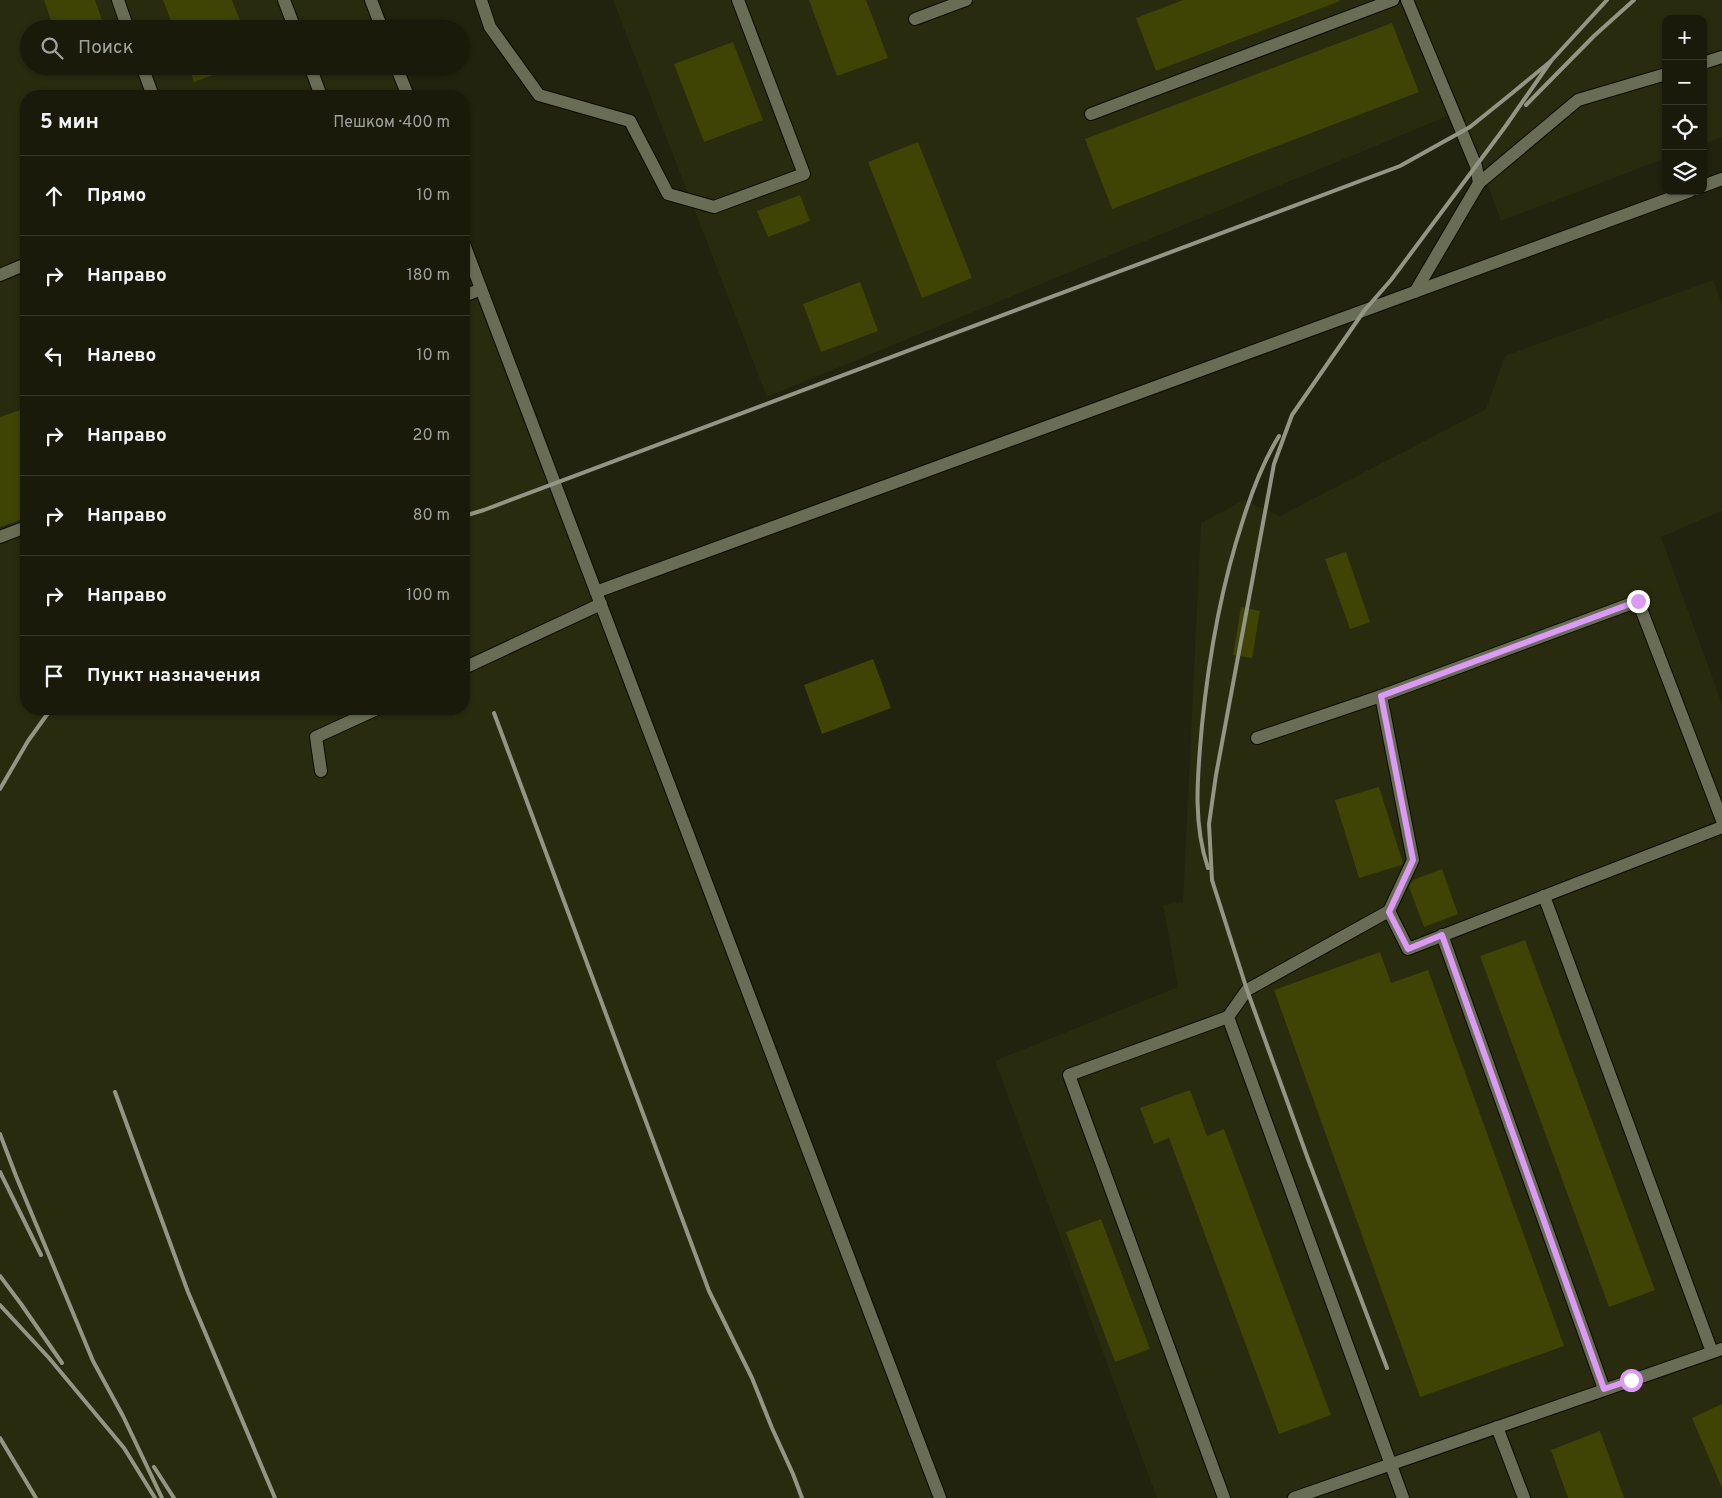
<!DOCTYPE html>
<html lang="ru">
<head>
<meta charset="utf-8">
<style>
	:root { --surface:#191a0a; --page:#222313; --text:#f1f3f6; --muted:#9fa19c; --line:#37382b }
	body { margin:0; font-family:Overpass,sans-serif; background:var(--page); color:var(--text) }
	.controls { position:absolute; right:15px; top:15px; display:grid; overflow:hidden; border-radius:10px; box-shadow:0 1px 4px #0004 }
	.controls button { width:45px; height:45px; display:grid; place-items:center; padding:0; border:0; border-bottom:1px solid var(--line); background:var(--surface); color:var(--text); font:25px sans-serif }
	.stop { position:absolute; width:15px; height:15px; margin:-11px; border:4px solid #da9af6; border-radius:50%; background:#fff }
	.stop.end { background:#da9af6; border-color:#fff; box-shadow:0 1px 5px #0008 }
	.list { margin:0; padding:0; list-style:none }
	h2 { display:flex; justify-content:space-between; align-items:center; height:65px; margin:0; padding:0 20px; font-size:21px }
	h2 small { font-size:16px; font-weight:400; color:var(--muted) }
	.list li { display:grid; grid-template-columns:32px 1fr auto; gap:15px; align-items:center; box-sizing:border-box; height:80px; padding:0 20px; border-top:1px solid var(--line) }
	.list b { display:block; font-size:19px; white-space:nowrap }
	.list em { font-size:16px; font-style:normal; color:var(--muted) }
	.icon { flex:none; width:28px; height:28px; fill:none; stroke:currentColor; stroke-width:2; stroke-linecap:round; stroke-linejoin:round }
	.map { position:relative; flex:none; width:1722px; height:1498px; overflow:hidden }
	.search { position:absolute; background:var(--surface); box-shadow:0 1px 4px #0004; left:20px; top:20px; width:450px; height:55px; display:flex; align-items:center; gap:12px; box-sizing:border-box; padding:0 18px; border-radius:28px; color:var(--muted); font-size:19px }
	.panel { position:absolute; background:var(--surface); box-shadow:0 1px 4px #0004; left:20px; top:90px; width:450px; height:625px; border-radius:20px }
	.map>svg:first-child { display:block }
</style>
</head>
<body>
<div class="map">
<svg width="1722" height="1498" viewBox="0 0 1722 1498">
	<rect width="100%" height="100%" fill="#21230e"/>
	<g fill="#282b0e">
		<path d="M0,0H369L380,29H29V66H395L406,96H26V709H464V247L940,1498H0Z"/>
		<path d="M613,0H1722V137L1703,144V19H1666V158L1501,221L1460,111L767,397Z"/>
		<path d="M1713,280L1722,304V511L1661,537L1722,704V1498H1157L995,1061L1178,987L1163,905L1183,902L1201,523L1244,500L1280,516L1486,409L1505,356Z"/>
	</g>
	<g fill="#3f4304">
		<path d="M44,0H95L104,26L96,29H54Z"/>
		<path d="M163,0H232L243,29H174Z"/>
		<path d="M809,0H866L888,58L837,76Z"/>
		<path d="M1183,0H1339L1340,1L1156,71L1136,18Z"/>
		<path d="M1392,23L1419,92L1112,209L1085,139Z"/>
		<path d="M733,42L763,120L704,142L674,64Z"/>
		<path d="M188,66H233V68L194,82Z"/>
		<path d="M918,142L972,278L922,298L868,162Z"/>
		<path d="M800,195L810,221L768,237L757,211Z"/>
		<path d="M860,282L878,331L821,352L803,304Z"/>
		<path d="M26,408V518L0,527V417Z"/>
		<path d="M1346,552L1370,622L1350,629L1325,559Z"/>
		<path d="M1241,607L1260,611L1252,658L1233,655Z"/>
		<path d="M873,659L891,708L822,734L804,685Z"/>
		<path d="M1379,787L1403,863L1402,865L1359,878L1335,800Z"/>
		<path d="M1442,869L1458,914L1424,927L1409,887L1413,880Z"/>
		<path d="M1525,940L1655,1290L1609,1307L1480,956Z"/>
		<path d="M1380,952L1391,983L1428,970L1564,1346L1420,1397L1274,990Z"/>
		<path d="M1190,1090L1207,1136L1224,1129L1331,1415L1279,1434L1169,1138L1154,1144L1140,1108Z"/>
		<path d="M1101,1219L1150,1349L1115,1362L1066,1232Z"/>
		<path d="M1722,1404V1488L1692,1418Z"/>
		<path d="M1600,1431L1624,1498H1568L1551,1450Z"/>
	</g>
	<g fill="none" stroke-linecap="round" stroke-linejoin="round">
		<g stroke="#0b0c00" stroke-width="14">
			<g id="minor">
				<path d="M118,0L128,29"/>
				<path d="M284,0L295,29"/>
				<path d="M371,0L382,29"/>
				<path d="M481,0L490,27L539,95L630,121L668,194L714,207L804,174L738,0"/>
				<path d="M1407,0L1476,166L1479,183"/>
				<path d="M915,19L966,0"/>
				<path d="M1703,63L1722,57"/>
				<path d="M142,66L153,96"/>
				<path d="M310,66L321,96"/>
				<path d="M396,66L408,96"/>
				<path d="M1091,114L1393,0"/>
				<path d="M1703,186L1722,179"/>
				<path d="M464,244L940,1498"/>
				<path d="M0,275L26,264"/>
				<path d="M1415,292L1479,183L1578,100L1666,74"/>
				<path d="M464,296L481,289"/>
				<path d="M0,537L26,527"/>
				<path d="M596,592L1690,191"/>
				<path d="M464,668L601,604"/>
				<path d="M1381,696L1413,860L1389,911"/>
				<path d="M1257,738L1381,696L1638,601L1722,820"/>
				<path d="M321,771L316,737L377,709"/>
				<path d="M1544,896L1712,1352"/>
				<path d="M1442,935L1604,1389"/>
				<path d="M1497,1427L1524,1498"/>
				<path d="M1224,1498L1069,1075L1228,1017"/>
				<path d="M1294,1498L1722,1349"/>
				<path d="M1403,1498L1228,1017L1247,990L1389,911L1408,949L1722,827"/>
			</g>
		</g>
		<use href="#minor" stroke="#6a6d55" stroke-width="12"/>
		<g stroke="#939585" stroke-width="4">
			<path d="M1526,105L1594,36L1634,0"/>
			<path d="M464,516L484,510L1400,166L1470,127L1511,94L1551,61L1607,0"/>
			<path d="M494,713L709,1291L752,1378L772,1428L793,1474L802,1498"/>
			<path d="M0,789L28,741L51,709"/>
			<path d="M1208,868C1192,821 1198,772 1202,725C1209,655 1221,587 1243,520C1252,491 1263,462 1279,436"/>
			<path d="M115,1092L188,1292L275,1498"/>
			<path d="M0,1134L16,1176L93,1361L123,1416L162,1498"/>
			<path d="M0,1172L41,1255"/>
			<path d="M0,1276L21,1304L62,1363"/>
			<path d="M0,1305L49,1358L124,1448L155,1498"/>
			<path d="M1387,1368L1308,1159L1247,990L1212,880L1209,824L1216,775L1274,464L1292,415L1364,311L1391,280L1505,127L1551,61"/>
			<path d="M0,1438L36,1498"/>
			<path d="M154,1467L174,1498"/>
		</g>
	</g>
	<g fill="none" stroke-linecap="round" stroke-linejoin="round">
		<path stroke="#da9af6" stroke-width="6" d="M1631,1380L1604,1389L1442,935L1408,949L1389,912L1413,860L1381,696L1638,601"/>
	</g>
</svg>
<div class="controls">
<button>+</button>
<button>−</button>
<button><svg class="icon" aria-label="locate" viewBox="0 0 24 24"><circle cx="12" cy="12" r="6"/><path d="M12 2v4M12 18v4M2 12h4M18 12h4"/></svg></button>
<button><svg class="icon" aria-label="layers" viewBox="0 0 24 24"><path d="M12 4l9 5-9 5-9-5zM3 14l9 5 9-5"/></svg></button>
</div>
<div class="stop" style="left:1631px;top:1380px"></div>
<div class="stop end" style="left:1638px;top:601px"></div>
<div class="search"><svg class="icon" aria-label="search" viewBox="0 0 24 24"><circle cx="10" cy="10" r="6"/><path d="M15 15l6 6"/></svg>Поиск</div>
<section class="panel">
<h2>5 мин<small>Пешком · 400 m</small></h2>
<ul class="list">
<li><svg class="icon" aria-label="ahead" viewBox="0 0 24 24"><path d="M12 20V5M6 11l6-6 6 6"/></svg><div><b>Прямо</b></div><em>10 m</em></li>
<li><svg class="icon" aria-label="right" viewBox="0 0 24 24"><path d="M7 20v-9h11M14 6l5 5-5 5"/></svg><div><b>Направо</b></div><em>180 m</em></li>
<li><svg class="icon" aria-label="left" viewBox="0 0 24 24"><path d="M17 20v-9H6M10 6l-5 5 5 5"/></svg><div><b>Налево</b></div><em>10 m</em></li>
<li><svg class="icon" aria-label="right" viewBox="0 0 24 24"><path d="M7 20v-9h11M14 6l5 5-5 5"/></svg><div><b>Направо</b></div><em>20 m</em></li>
<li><svg class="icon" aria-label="right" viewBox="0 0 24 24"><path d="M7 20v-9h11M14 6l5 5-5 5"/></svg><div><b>Направо</b></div><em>80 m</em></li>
<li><svg class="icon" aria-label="right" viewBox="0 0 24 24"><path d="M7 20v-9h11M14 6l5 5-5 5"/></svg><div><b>Направо</b></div><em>100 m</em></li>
<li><svg class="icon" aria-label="arrive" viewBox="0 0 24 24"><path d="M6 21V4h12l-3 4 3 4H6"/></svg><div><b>Пункт назначения</b></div></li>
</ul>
</section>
</div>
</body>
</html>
